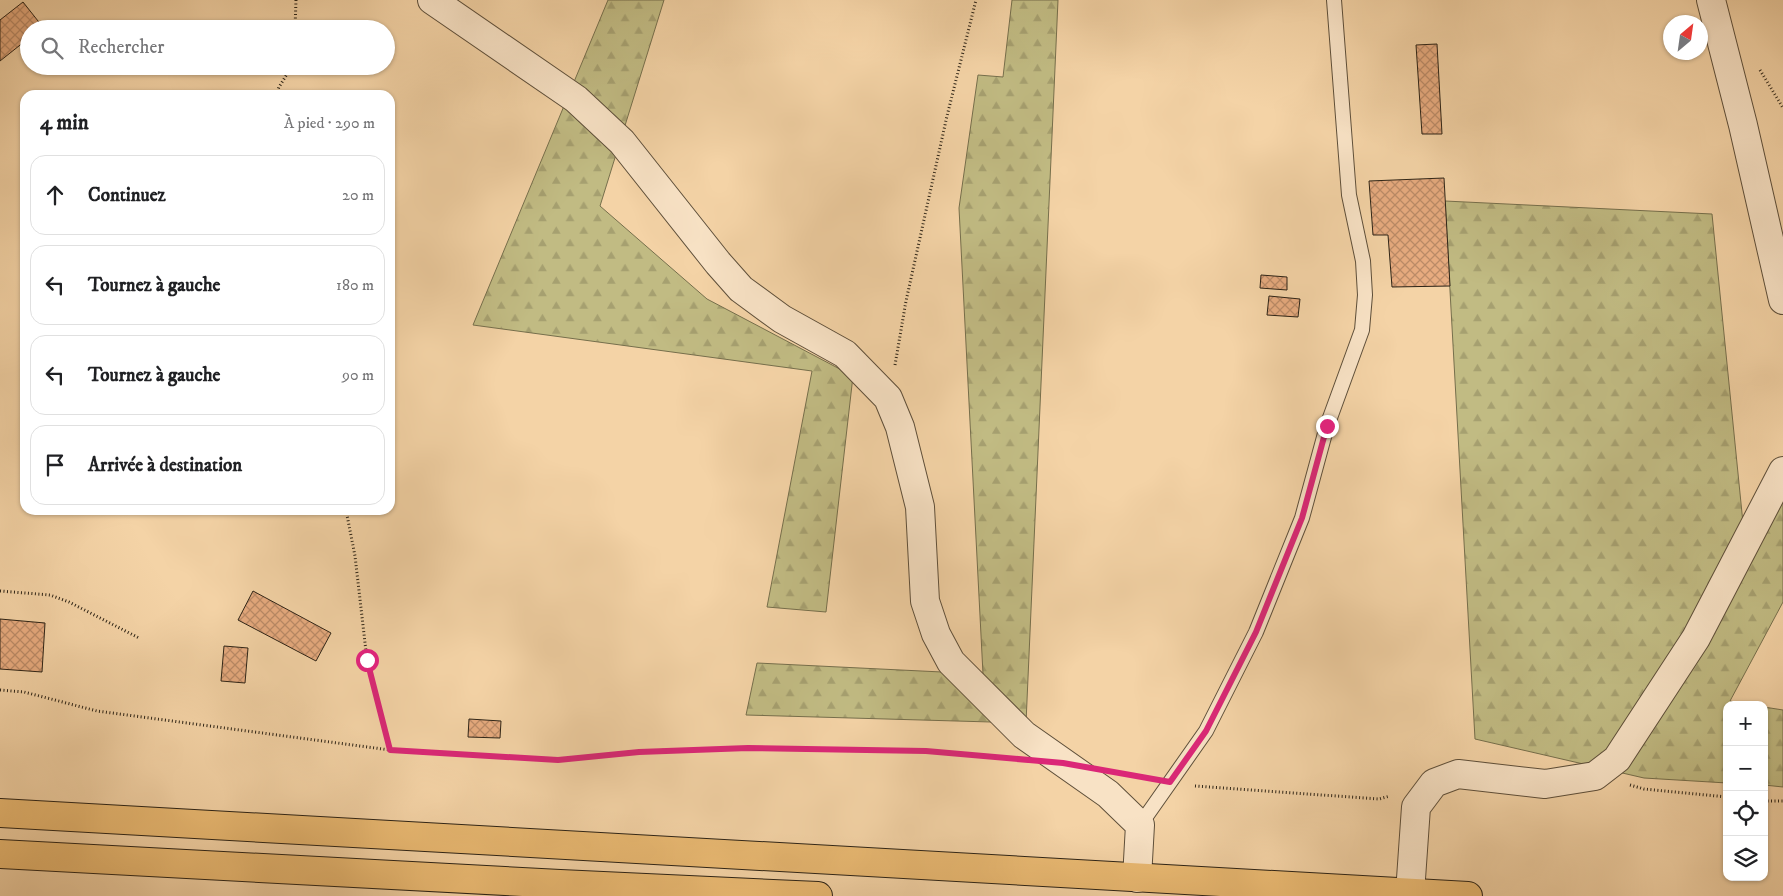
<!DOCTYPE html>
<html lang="fr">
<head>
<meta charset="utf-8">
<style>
	:root { --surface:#fff; --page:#f2f2f2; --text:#202124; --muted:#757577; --line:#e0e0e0 }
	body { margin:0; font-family:"IM FELL DW Pica",serif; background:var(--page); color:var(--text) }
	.controls { position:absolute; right:15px; bottom:15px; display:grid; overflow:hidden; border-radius:10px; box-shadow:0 1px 4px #0004 }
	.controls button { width:45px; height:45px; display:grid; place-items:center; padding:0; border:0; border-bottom:1px solid var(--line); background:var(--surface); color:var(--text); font:25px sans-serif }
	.compass { position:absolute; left:1663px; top:15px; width:45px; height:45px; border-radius:50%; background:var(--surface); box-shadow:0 1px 4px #0004; rotate:29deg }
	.stop { position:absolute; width:15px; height:15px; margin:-11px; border:4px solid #db2777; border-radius:50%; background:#fff }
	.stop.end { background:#db2777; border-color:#fff; box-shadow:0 1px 5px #0008 }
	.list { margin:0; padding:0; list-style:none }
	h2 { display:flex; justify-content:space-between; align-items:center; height:65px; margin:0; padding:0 20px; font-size:21px }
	h2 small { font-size:16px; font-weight:400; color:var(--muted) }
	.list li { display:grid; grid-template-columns:32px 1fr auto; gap:15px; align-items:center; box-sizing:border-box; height:80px; margin:0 10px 10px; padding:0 10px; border:1px solid var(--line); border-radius:15px }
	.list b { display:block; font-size:19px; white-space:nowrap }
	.list em { font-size:16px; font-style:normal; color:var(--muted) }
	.icon { flex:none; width:28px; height:28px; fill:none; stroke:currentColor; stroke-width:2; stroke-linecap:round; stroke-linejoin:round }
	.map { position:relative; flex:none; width:1783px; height:896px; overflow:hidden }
	.search { position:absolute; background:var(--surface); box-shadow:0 1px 4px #0004; left:20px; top:20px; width:375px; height:55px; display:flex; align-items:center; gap:12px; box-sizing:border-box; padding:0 18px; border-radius:28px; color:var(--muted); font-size:19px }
	.panel { position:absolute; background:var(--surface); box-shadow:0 1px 4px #0004; left:20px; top:90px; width:375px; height:425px; border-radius:15px }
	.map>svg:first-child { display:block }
</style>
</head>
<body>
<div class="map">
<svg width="1783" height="896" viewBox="0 0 1783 896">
	<defs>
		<pattern id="forest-firs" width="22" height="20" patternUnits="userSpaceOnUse" patternTransform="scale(1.25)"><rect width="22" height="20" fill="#c1bb83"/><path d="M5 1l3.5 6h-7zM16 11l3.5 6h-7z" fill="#a6a070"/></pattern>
		<pattern id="building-cross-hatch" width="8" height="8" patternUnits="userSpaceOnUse" patternTransform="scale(1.25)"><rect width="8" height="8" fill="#e8ac80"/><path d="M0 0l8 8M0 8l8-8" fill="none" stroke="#bc8c68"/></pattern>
	</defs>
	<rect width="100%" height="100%" fill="#f4d3a6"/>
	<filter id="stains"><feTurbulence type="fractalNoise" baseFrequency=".004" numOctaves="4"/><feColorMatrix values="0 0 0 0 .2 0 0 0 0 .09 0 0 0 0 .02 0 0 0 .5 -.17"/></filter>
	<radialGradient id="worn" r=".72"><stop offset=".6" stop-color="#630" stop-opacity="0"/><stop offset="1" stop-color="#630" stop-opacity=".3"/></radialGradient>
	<g fill="url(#forest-firs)" stroke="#766f4c">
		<path d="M608,0H664L600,206L707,299L853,376L826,612L767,607L812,371L473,325Z"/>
		<path d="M1012,0H1058L1026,723L746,715L757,663L983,674L959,208L978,75L1003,77Z"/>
		<path d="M1445,201L1712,214L1745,543L1783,471V602L1730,701L1748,705H1727V783L1644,778L1475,739Z"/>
		<path d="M1764,707L1783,710V787L1764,785Z"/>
	</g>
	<g fill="url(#building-cross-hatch)" stroke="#2c2316">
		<path d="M23,2L42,26L40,29H29V38L0,61V20Z"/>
		<path d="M1437,44L1442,134H1422L1416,45Z"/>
		<path d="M1444,178L1450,286L1392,287L1388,235H1373L1369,181Z"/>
		<path d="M1261,275L1287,277V290L1260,288Z"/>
		<path d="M1269,296L1300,299L1298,317L1267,315Z"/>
		<path d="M253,591L331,633L316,661L238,620Z"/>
		<path d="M0,619L45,623L42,672L0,669Z"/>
		<path d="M224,646L248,648L245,683L221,681Z"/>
		<path d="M469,719L501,721L500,738L468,737Z"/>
	</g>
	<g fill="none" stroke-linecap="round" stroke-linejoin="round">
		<g stroke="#5e4f3a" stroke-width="16">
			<path id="lane" d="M1140,825L1206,731L1256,632L1302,518L1327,426L1362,330L1365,295L1363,261L1349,195L1334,0"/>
		</g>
		<g stroke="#5e4f3a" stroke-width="30">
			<g id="street">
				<path d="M432,0L576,99L622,142L718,263L741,289L782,319L845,354L888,398L900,427L920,507L925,601L936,634L951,662L1024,735L1108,794L1140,825L1137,878"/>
				<path d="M1711,0L1743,125L1783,300"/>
				<path d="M1410,893L1416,807L1434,783L1458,774L1545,784L1595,776L1617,759L1696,638L1783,471"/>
			</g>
		</g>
		<g stroke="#2c2316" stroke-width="30">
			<g id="highway">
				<path d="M0,813L1468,896"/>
				<path d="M0,854L560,884L818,896"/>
			</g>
		</g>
		<g stroke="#2c2316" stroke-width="3" stroke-dasharray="1 2.5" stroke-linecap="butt">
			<path d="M295,29L296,0"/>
			<path d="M1760,70L1783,108"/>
			<path d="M276,95L279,87L292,66"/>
			<path d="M895,365L906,301L947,116L976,0"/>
			<path d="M346,510L355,556L367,660L390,750"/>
			<path d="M0,591L50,595L69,602L139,638"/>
			<path d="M0,690L24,692L97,711L390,750L558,760L639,751L748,748L926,751L1006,758"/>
			<path d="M1131,775L1147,777"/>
			<path d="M1630,785L1644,789L1727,797"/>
			<path d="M1195,786L1379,799L1390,796"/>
			<path d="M1764,801H1783"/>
		</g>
		<use href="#lane" stroke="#f8e2c5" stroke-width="14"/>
		<use href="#street" stroke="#f8e2c5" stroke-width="28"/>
		<use href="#highway" stroke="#eaba73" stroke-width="28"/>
	</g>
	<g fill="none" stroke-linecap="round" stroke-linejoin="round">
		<path stroke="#db2777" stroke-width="6" d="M367,660L390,750L558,760L639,752L748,748L926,751L1063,763L1170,782L1206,731L1256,632L1302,518L1327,426"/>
	</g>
	<rect width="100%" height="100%" filter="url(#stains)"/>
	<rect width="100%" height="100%" fill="url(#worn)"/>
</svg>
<div class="controls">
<button>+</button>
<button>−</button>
<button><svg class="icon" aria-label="locate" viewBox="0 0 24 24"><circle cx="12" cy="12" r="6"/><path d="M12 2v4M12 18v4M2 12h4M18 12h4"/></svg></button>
<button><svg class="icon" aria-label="layers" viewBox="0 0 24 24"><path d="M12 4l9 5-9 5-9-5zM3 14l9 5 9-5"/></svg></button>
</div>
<svg class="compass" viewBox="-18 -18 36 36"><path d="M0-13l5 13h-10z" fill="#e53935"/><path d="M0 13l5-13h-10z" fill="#757577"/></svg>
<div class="stop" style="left:367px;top:660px"></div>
<div class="stop end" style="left:1327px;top:426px"></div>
<div class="search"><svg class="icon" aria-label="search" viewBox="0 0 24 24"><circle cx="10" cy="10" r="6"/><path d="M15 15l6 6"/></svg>Rechercher</div>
<section class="panel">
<h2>4 min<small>À pied · 290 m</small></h2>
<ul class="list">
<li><svg class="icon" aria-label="ahead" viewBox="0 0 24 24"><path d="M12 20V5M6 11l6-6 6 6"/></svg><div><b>Continuez</b></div><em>20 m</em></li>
<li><svg class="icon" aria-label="left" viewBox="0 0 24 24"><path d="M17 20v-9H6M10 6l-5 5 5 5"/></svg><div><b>Tournez à gauche</b></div><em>180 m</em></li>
<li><svg class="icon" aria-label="left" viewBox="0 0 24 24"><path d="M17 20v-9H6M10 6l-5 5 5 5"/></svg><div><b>Tournez à gauche</b></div><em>90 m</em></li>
<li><svg class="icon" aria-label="arrive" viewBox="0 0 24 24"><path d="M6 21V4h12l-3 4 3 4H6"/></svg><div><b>Arrivée à destination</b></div></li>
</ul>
</section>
</div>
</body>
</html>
